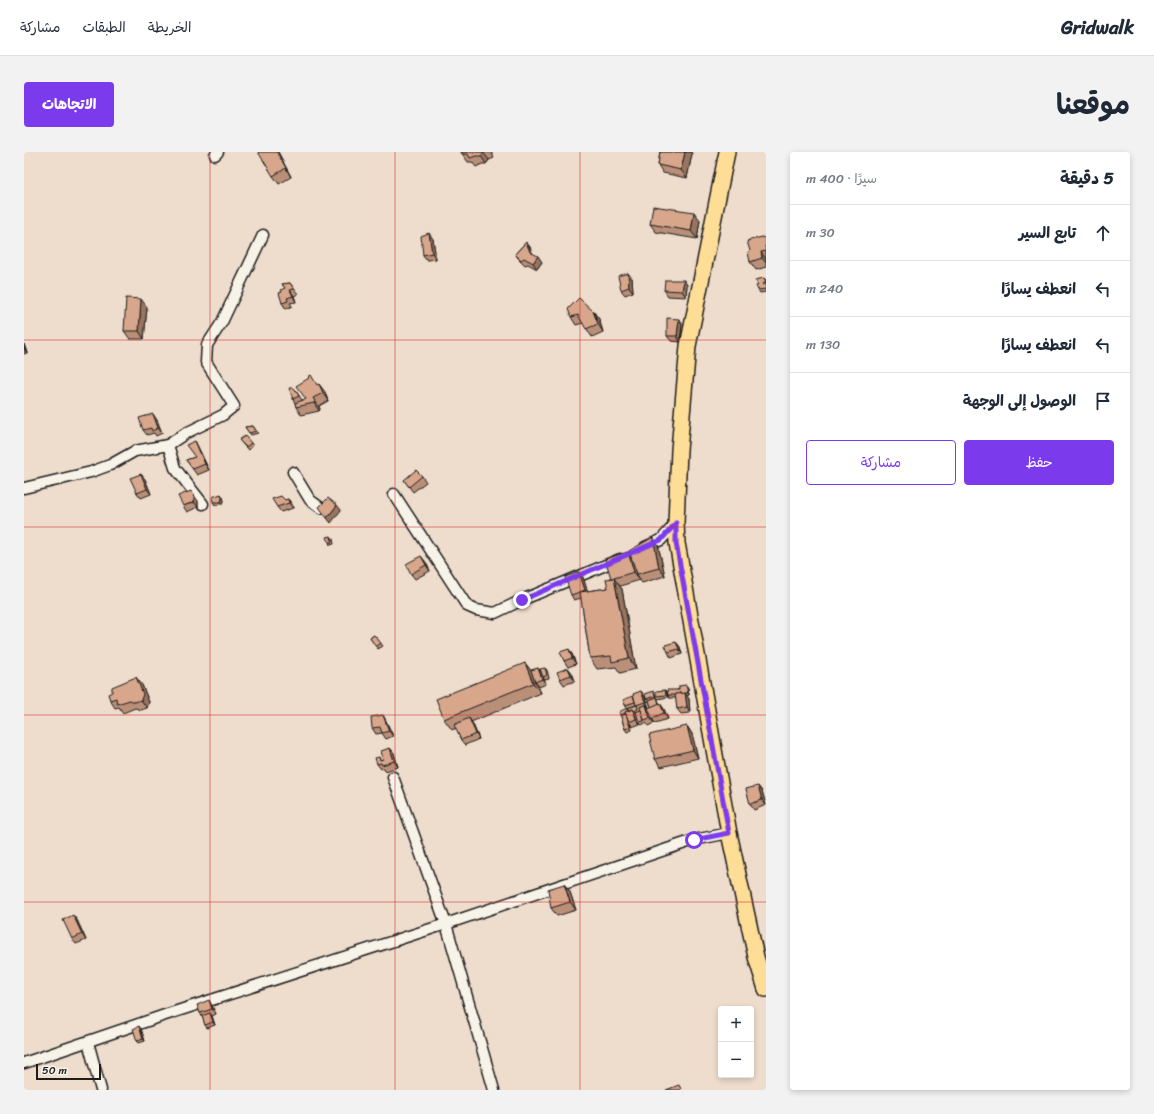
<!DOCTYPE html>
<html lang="ar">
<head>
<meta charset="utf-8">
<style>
	:root { --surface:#fff; --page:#f2f2f3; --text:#1f2937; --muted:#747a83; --line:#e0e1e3; --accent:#7c3aed }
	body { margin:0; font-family:Sriracha,"Playpen Sans Arabic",sans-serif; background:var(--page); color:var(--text); direction:rtl }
	.controls { position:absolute; right:12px; bottom:12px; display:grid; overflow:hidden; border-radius:4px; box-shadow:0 2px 6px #0003 }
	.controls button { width:36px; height:36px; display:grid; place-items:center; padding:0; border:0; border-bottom:1px solid var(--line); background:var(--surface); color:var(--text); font:20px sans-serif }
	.scale { position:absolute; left:12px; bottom:10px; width:65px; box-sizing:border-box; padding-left:4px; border:2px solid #1c1c1c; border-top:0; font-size:11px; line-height:14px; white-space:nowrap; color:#1c1c1c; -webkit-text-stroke:3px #f7f3e8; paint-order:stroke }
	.stop { position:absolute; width:12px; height:12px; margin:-9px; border:3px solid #7c3aed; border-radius:50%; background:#fff }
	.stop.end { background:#7c3aed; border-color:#fff; box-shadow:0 1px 4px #0008 }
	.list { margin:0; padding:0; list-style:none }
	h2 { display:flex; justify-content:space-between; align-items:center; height:52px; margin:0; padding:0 16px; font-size:17px }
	h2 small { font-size:13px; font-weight:400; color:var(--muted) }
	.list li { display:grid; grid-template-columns:26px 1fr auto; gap:12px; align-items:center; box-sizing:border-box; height:56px; padding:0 16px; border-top:1px solid var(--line) }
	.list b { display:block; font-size:15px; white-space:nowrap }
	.list em { font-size:13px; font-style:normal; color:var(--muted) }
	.actions { display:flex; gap:8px; padding:12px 16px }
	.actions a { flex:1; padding:9px 0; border:1px solid var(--accent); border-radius:4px; text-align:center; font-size:14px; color:var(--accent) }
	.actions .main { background:var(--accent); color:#fff }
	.icon { flex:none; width:22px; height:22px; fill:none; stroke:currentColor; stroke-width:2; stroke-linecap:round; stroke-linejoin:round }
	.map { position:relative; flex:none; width:742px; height:938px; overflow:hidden; direction:ltr; border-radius:4px }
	header { display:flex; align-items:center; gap:24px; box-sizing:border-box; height:56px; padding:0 20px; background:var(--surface); border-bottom:1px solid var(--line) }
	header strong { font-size:19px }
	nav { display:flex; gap:22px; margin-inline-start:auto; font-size:14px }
	.intro { display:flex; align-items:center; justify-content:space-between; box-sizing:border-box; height:96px; padding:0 24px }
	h1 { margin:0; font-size:28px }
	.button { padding:10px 18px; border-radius:4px; background:var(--accent); color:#fff; font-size:14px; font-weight:700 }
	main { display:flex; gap:24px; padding:0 24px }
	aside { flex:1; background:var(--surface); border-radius:4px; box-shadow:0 2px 6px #0003 }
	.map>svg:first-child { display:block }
</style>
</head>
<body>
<header>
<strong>Gridwalk</strong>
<nav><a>الخريطة</a><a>الطبقات</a><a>مشاركة</a></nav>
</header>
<div class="intro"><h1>موقعنا</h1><a class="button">الاتجاهات</a></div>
<main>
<aside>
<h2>5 دقيقة<small>سيرًا · 400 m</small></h2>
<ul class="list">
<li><svg class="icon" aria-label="ahead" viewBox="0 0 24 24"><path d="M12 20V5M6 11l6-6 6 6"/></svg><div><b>تابع السير</b></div><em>30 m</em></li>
<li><svg class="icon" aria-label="left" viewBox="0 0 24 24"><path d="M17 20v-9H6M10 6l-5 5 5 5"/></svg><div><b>انعطف يسارًا</b></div><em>240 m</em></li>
<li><svg class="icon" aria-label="left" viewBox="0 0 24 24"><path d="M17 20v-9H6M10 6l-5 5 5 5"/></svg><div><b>انعطف يسارًا</b></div><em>130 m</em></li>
<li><svg class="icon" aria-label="arrive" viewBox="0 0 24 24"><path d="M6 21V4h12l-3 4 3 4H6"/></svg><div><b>الوصول إلى الوجهة</b></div></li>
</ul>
<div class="actions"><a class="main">حفظ</a><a>مشاركة</a></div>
</aside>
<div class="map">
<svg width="742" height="938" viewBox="0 0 742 938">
	<rect width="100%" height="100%" fill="#eedccc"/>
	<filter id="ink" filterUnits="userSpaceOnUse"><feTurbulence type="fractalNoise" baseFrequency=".025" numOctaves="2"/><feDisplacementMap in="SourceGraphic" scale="8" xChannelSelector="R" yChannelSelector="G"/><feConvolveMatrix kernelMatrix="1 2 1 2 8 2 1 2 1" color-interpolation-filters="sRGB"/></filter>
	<g filter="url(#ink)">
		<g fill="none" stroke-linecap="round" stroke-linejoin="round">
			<g stroke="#1c1c1c" stroke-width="13">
				<g id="street">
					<path d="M191,3L194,0"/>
					<path d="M269,320L286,348L297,356"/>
					<path d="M0,336L67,320L86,313L111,299L144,293"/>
					<path d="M370,342L443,454L452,458L471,461L498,448L596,407"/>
					<path d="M179,352L151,316L144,293L162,281L199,263L210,254L182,210L183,193L198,170L239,83"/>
					<path d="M621,395L637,388L652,371"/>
					<path d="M369,625L422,772L470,938"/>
					<path d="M64,890L77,938"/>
					<path d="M0,911L141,863L422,772L670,688L705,681"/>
				</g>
			</g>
			<g stroke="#1c1c1c" stroke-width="18">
				<path id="primary" d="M703,0L664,194L655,298L652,371L653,391L705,681L732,805L742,837"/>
			</g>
			<use href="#street" stroke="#f7f3e8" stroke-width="10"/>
			<use href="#primary" stroke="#fedd96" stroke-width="15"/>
		</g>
		<g fill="#ba8f78" stroke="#1c1c1c">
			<path d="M254,0L267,25L255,32L249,24Z"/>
			<path d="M437,0H467L470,6L465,8L462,12H458L452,15L448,10H444Z"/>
			<path d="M636,0H667L668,2L663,26L639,21L634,13Z"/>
			<path d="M676,68L673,87L632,80L626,72Z"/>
			<path d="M409,87L412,107L403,108L399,103Z"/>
			<path d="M742,87V115L732,118L726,110Z"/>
			<path d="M502,90L506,95L508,101L518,110L513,117L504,112L501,113L495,107L491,102Z"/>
			<path d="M608,126L609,140L601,143L597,138Z"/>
			<path d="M740,126L742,128V140L736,141L734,138V133Z"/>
			<path d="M266,131L274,142L270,144L272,150L266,151L268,154L262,157L258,151V140L261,136L258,132Z"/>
			<path d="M663,133L662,145L644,144L640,138Z"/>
			<path d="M123,155L120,187H106L100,179Z"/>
			<path d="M569,159L575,167L579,180L568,185L559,171L552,173L547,165Z"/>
			<path d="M655,167L658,172L656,190L647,189L643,184Z"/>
			<path d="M0,192L3,201L0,202Z"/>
			<path d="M293,233L301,240L304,249L295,254L296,257L295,259L277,263L272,255L271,251L269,247L270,236L278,248L282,247Z"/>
			<path d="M133,268L138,281L132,284L130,281L123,283L119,278Z"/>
			<path d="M229,274L234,281L227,283L221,275Z"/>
			<path d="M215,288L227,291L229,294L224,298Z"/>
			<path d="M171,289L174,295L185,318L173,323L162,308L171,305Z"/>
			<path d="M398,324L402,330L389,340L380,328Z"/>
			<path d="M121,327L127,342L117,346L113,341Z"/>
			<path d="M199,345L200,349L199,352L191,353L189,350Z"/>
			<path d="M264,347L268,352L269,356L257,360L253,355L261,348Z"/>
			<path d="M174,349V355L163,360L159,354Z"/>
			<path d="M307,384L309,387L310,392L306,393L305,390Z"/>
			<path d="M634,393L641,424L618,431L615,427L616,428L596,434L598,437L612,517L596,521L592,515L573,517L566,506L557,446L550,448L547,443L559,425L563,439L584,436L604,400L607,404Z"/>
			<path d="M401,409L406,419L391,427L387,422Z"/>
			<path d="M350,483L359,494L354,497L346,486Z"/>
			<path d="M652,490L656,495L658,502L647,506L644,500Z"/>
			<path d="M548,502L552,512L544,515L540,509Z"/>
			<path d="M501,511L507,519L514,516L517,520L521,516L523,518L525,526L521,527L520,526L522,532L515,535L513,532L517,541L447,570L455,587L441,593L437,588L432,576L428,578L420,567Z"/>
			<path d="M544,516L548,521L551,529L540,533L536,527Z"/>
			<path d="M118,533L125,550L123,556L117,558L111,556L99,561L95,555L91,556L86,548Z"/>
			<path d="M662,533L664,536L665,543L663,544L665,547L666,561L657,562L653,557L652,546H645L644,543Z"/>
			<path d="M641,538L643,541L644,545L634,547L632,544Z"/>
			<path d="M617,539L621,545L625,556L627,555L625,549L624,550L622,547L631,542L636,552L640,557L644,567L631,571L628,567L630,571L624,574L622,571L617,573L616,571V572L608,575L606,571L608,578L603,580L601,577L597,565L596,563L603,556L605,558L613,553L603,556L601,553L609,544Z"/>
			<path d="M359,563L362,569L369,584L362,587L358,581L352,582L348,576Z"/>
			<path d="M663,574L668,582L674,606L637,615L631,607Z"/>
			<path d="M366,596L370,601L374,615L362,619L360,616L357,617L353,612L355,605L357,608L359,607Z"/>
			<path d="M738,639L742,653L730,658L726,652Z"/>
			<path d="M540,732L546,740L552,758L533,764L527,756Z"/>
			<path d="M53,768L62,788L52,792L48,787Z"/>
			<path d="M185,848L192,862L188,864L191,873L183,876L181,873L178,864L176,861Z"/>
			<path d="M117,877L121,889L115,891L113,889Z"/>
		</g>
		<g fill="#977461" stroke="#1c1c1c">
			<path d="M253,0H254L267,25L262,16Z"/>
			<path d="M459,0L465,8L462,12L457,4Z"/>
			<path d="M661,0H667L668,2L663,26L657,18Z"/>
			<path d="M670,60L676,68L673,87L667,79Z"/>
			<path d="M405,81L409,87L412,107L408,101Z"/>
			<path d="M502,90L506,95L510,105L506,100Z"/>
			<path d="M737,100L742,107V111L738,106Z"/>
			<path d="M514,104L518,110L513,117L509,111Z"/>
			<path d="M604,121L608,126L609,140L605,135Z"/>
			<path d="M660,128L663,133L662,145L658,139Z"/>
			<path d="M266,138L270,144L272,150Z"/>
			<path d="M117,147L123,155L120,187L115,179Z"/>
			<path d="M569,159L575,167L579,180L574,172Z"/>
			<path d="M655,167L658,172L656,190L653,184Z"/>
			<path d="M0,192L3,201L0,196Z"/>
			<path d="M295,232L301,240L304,249L299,241Z"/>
			<path d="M289,246L296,257L295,259L290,251Z"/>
			<path d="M129,262L133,268L138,281L134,276Z"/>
			<path d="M171,289L174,295L185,318L181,312Z"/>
			<path d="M117,322L121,327L127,342L123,337Z"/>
			<path d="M197,342L199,345L200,349L199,352L197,350Z"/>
			<path d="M170,343L174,349V355L170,350Z"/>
			<path d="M264,347L268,352L269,356L265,351Z"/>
			<path d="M313,353L317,358L307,371L303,366Z"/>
			<path d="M629,385L634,393L641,424L635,416Z"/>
			<path d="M604,400L610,408L613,422L616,428L610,420Z"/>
			<path d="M397,404L401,409L406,419L402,413Z"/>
			<path d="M555,420L559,425L565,444L561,438Z"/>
			<path d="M590,426L598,437L612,517L605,506Z"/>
			<path d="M652,490L656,495L658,502L655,497Z"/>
			<path d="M545,497L548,502L552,512L548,506Z"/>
			<path d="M501,511L509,521L511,530L513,532L517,541L509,531Z"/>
			<path d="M514,516L518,521L522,532L518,527Z"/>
			<path d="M544,516L548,521L551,529L547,523Z"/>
			<path d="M112,525L118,533L125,550L123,556L117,548Z"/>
			<path d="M662,533L664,536L665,543L664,541Z"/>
			<path d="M641,538L643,541L644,545L642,543Z"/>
			<path d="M617,539L621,545L625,556L621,550Z"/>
			<path d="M661,541L665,547L666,561L663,555Z"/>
			<path d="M636,551L640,557L644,567L640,561Z"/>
			<path d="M622,553L626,558L630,571L626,566Z"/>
			<path d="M609,557L613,562L616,572L612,567Z"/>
			<path d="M359,563L362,569L369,584L365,579Z"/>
			<path d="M445,566L449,572L455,587L452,582Z"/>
			<path d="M663,574L668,582L674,606L669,598Z"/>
			<path d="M366,596L370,601L374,615L370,609Z"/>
			<path d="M734,634L738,639L742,653L738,648Z"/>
			<path d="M540,732L546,740L552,758L546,750Z"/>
			<path d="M49,763L53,768L62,788L58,782Z"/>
			<path d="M185,848L192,862L188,857Z"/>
			<path d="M186,861L188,864L191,873L189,870Z"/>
			<path d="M115,874L117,877L121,889L119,887Z"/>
		</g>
		<g fill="#d8a68b" stroke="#1c1c1c">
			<path d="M234,0H253L262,16L249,24Z"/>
			<path d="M437,0H460L457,4H452L446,6L444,2H438Z"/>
			<path d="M636,0H661L657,18L634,13Z"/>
			<path d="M629,54L670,60L667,79L626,72Z"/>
			<path d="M405,81L408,101L399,103L397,84Z"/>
			<path d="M738,85L742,87V94H741L742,99L737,100L738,106L726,110L724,100L726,99L723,89Z"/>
			<path d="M502,90L506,100L514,104L509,111L500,106L497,108L491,102Z"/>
			<path d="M604,121L605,135L597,138L594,124Z"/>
			<path d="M740,126L742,130L738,133L742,131V137L734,138L732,134L734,133L731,128Z"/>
			<path d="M641,128H660L658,139L640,138Z"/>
			<path d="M266,131L270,137L266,138L269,144L263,146L264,149L258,151L255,141L258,140L257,138L261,136L258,132Z"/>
			<path d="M102,146L117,147L115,179H100Z"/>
			<path d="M555,146L569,159L574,172L562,177L554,163L547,165L544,157Z"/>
			<path d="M643,166L655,167L653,184H643Z"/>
			<path d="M287,223L293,233L295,232L299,241L289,246L291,249L290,251L272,255L271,251L282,247L272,234L285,226L284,225Z"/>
			<path d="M265,236H270L275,244L269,247Z"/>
			<path d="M129,262L134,276L128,279L127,276L119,278L115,266Z"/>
			<path d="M229,274L232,279L225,281L221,275Z"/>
			<path d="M221,284L227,291L222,295L215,288Z"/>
			<path d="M171,289L181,312L169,317L162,308L171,305L162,293Z"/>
			<path d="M392,318L398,324L385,335L380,328Z"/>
			<path d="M117,322L123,337L113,341L106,326Z"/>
			<path d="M167,339L170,343V350L159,354L154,344Z"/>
			<path d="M197,342L198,346L197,350H189L188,345Z"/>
			<path d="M257,344L261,348L264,347L265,351L253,355L248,347Z"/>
			<path d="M304,346L313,353L303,366L295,355Z"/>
			<path d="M307,384L308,390H305L303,385Z"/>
			<path d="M629,385L635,416L613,422L605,399Z"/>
			<path d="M604,400L610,420L590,426H587L581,407Z"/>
			<path d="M397,404L402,413L387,422L382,412Z"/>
			<path d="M555,420L561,438L547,443L541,425Z"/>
			<path d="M590,426L605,506L588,510L587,504L566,506L556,440L584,436L582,427Z"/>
			<path d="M350,483L357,491L352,495L346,486Z"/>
			<path d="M652,490L655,497L644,500L641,493Z"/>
			<path d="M545,497L548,506L540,509L536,500Z"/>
			<path d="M501,511L509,531L420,567L412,547Z"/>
			<path d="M514,516L518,527L511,530L507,518Z"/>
			<path d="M521,516L523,523L519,525L516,517Z"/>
			<path d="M544,516L547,523L536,527L533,520Z"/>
			<path d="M112,525L119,542L117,548L111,550L106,548L93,552L92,546L86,548L84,542L88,540V535Z"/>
			<path d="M662,533L664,541L656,542V540L655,542H651V543H644L643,538H655V534Z"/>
			<path d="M641,538L642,543L632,544V539Z"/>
			<path d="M617,539L621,550L612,553L609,542Z"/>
			<path d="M630,539L631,544L622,547L621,542Z"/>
			<path d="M661,541L663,555L653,557L651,542Z"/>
			<path d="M609,544L611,550L601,553L599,548Z"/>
			<path d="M633,545L635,552L627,555L625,548Z"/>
			<path d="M636,551L640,561L628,566L624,556Z"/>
			<path d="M613,553L614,557L610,559L609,557L605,558L604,556Z"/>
			<path d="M622,553L626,566L620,568L616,555Z"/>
			<path d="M603,556L604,559L601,560L602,561L596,563L595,560Z"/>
			<path d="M609,557L612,567L605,570L601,560Z"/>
			<path d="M617,558L620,569L615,570L612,560Z"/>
			<path d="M602,562L606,575L601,577L597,564Z"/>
			<path d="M359,563L365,579L358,581L356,575L348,576L347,565Z"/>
			<path d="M445,566L452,582L437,588L430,573Z"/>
			<path d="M663,574L669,598L631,607L625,583Z"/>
			<path d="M366,596L370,609L358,613L357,611L353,612L351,606L355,605L356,608L359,607L357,599Z"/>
			<path d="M734,634L738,648L726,652L722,637Z"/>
			<path d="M540,732L546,750L527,756L524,737Z"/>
			<path d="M49,763L58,782L48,787L39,768Z"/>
			<path d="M185,848L188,857L176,861L173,853Z"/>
			<path d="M186,861L189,870L181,873L178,864Z"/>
			<path d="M115,874L119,887L113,889L109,877Z"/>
			<path d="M655,933L657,937L655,938H642Z"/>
		</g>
	</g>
	<g fill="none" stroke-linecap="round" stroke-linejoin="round" filter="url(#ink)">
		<path stroke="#7c3aed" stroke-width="5" d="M498,448L637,388L652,371V391L705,681L670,688"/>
	</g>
	<path fill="none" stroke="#d62828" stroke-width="1" stroke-opacity="0.55" d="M186,0V938M371,0V938M556,0V938M0,188H742M0,375H742M0,563H742M0,750H742"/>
</svg>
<div class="controls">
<button>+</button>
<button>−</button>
</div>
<div class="scale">50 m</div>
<div class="stop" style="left:670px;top:688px"></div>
<div class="stop end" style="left:498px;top:448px"></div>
</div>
</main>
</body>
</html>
